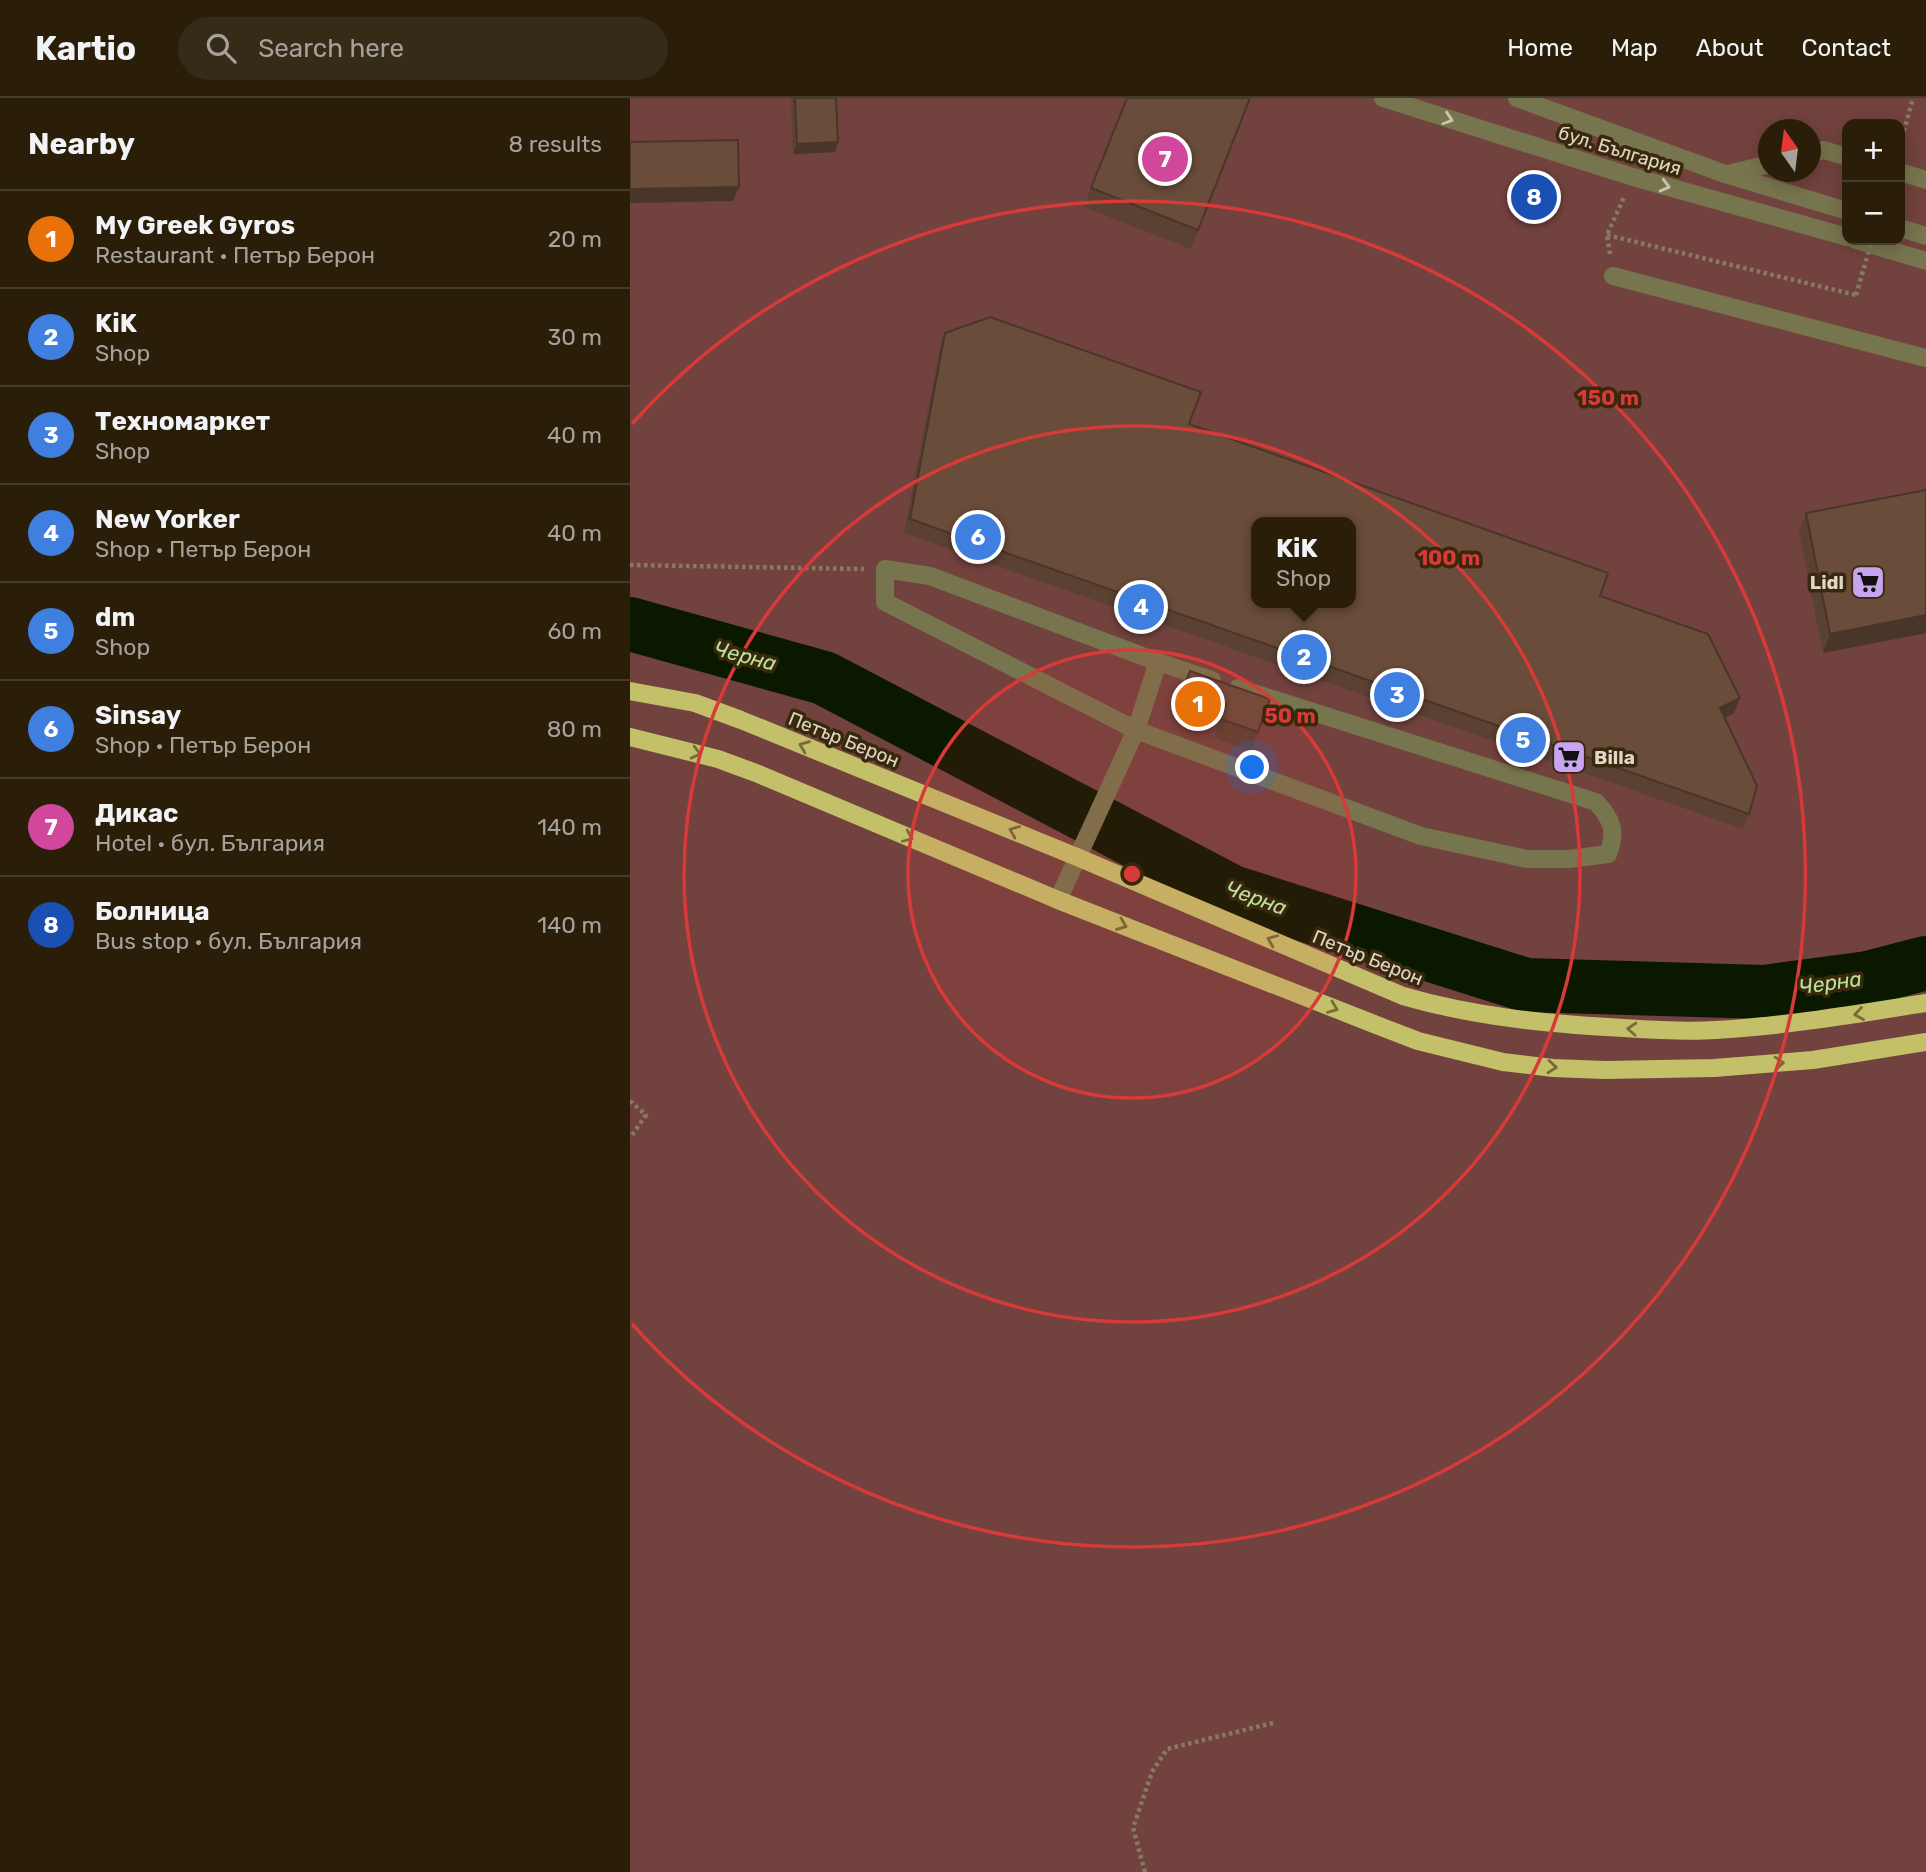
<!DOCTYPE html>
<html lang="en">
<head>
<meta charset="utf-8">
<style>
	:root { --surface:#2a1e09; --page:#362b17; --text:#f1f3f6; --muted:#a5a29c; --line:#463c2a; --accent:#bca0f2 }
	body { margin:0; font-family:Rubik,sans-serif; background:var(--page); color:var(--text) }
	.controls { position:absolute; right:21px; top:21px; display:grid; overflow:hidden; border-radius:14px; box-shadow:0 4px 18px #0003 }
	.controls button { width:63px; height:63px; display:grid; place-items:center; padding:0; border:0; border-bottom:2px solid var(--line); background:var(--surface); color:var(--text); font:35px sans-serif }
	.compass { position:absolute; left:1128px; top:21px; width:63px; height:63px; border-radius:50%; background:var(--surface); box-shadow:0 4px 18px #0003; rotate:346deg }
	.you { position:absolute; left:623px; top:670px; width:24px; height:24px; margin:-18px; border:5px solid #fff; border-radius:50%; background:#1a73e8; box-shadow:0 0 0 10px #1a73e833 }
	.badge { display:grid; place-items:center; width:46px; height:46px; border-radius:50%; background:var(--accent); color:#fff; font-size:23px; font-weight:700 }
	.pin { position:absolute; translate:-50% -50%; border:4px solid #fff; box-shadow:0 2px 7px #0006 }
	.popup { position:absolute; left:621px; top:419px; width:105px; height:91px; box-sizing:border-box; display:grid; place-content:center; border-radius:14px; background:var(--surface); filter:drop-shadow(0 2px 5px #0005); font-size:23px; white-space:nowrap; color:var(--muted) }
	.popup b { font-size:26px; color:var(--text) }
	.popup::after { content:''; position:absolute; left:50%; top:100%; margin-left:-14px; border:14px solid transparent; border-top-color:var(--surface) }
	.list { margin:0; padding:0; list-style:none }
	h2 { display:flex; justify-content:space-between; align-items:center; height:91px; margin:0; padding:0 28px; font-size:30px }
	h2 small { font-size:23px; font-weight:400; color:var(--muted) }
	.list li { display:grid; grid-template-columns:46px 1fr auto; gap:21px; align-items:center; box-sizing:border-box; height:98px; padding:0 28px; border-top:2px solid var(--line) }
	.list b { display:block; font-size:26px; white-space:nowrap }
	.list p { margin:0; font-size:23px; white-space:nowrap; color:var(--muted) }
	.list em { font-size:23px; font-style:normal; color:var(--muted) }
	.icon { flex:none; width:38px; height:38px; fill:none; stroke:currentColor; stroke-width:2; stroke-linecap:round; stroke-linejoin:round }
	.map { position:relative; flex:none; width:1296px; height:1774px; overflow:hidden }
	header { display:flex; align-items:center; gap:42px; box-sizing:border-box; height:98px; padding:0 35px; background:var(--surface); border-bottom:2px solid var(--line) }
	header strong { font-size:33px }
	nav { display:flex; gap:38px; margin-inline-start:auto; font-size:24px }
	.search { width:490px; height:63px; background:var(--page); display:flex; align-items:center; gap:18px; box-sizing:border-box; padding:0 24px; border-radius:38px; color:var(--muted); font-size:26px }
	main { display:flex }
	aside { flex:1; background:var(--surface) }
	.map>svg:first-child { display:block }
</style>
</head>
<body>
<header>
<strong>Kartio</strong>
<div class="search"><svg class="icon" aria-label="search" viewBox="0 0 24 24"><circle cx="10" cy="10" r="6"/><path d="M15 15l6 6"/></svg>Search here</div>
<nav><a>Home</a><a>Map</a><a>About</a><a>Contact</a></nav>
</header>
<main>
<aside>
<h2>Nearby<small>8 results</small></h2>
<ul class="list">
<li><span class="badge" style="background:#e8710a">1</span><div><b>My Greek Gyros</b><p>Restaurant · Петър Берон</p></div><em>20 m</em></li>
<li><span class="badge" style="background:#3f7fe0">2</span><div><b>KiK</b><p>Shop</p></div><em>30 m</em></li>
<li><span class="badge" style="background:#3f7fe0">3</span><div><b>Техномаркет</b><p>Shop</p></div><em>40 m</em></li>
<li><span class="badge" style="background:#3f7fe0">4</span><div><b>New Yorker</b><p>Shop · Петър Берон</p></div><em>40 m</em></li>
<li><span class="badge" style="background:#3f7fe0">5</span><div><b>dm</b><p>Shop</p></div><em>60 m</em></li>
<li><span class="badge" style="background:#3f7fe0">6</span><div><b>Sinsay</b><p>Shop · Петър Берон</p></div><em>80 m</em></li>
<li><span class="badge" style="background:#d1479c">7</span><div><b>Дикас</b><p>Hotel · бул. България</p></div><em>140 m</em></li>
<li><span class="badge" style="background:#1a4fb4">8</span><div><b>Болница</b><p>Bus stop · бул. България</p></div><em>140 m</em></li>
</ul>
</aside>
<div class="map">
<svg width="1296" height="1774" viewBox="0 0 1296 1774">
	<rect width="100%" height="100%" fill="#38280c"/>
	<path fill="#72423e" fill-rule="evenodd" d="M0,0H1296V1774H0ZM1217,26H1270V142H1217ZM1139,32H1181V74H1139ZM627,424H721V505H627Z"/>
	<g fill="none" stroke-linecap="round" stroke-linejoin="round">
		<path stroke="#0a1800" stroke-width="54" d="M0,526L194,580L602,794L896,887L1134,894L1238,880L1296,865"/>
		<g stroke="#877a64" stroke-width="4.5" stroke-dasharray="3.5 3.5" stroke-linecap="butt">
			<path d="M1270,47L1283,0"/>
			<path d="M977,137L1226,197"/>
			<path d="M980,156L977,137L994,99"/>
			<path d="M0,467L234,471"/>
			<path d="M0,1003L16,1017L0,1040"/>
			<path d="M515,1774L503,1730L522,1674L537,1651L643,1625"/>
		</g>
		<g stroke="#77754d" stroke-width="18">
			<path d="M753,0L1003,79L1217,139"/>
			<path d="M887,0L1095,76L1217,113"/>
			<path d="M1181,55L1194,52L1217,59"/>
			<path d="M1270,74L1296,82"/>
			<path d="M1098,76L1139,66"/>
			<path d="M1270,130L1296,138"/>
			<path d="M1226,142L1296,163"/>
			<path d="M983,178L1296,260"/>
			<path d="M528,564L582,582"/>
			<path d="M428,802L506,632L528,564L300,478L255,471V504L506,632L791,738L897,761H939L978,756C987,734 982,721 966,704L608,590"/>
		</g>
		<g stroke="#c4bf69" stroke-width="18">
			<path d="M0,593L65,605L111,622L447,759L773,898C845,919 919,926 994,930C1024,932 1055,934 1085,932C1156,928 1226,916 1296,905"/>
			<path d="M0,639L88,661L126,675L428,802L744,926L788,943L873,964L923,970L975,972L1084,970L1183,962L1296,944"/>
		</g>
		<path stroke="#877a64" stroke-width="4.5" stroke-dasharray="3.5 3.5" stroke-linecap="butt" d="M1226,197L1242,142"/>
	</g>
	<g fill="#5a4132">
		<path d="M161,0H206L208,44L205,54L163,56Z"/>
		<path d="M620,0L561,151L454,109L461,90Z"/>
		<path d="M315,235L970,498L1104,615L1094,620L1119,716L1113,731L274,435L310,250Z"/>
		<path d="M1296,392V535L1193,555L1169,434L1176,415Z"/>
		<path d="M560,573L640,601L621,653L584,640L589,625L546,610Z"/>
	</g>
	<g fill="#4a3529">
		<path d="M208,44L205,54L163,56L167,46Z"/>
		<path d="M109,89L103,103L0,105V91Z"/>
		<path d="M1296,517V535L1193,555L1200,536Z"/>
		<path d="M1110,600L1104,615L1084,625L1090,610Z"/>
	</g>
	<g fill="#694c3a" stroke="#4a3529" stroke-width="2" fill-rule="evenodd">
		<path d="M165,0H206L208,44L167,46Z"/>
		<path d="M497,0H620L568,132L461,90Z"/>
		<path d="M108,42L109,89L0,91V44Z"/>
		<path d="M360,219L571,294L559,326L978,475L970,498L1078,536L1110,600L1090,610L1127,688L1119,716L280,421L315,235ZM627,424H721V505H627Z"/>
		<path d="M1296,392V517L1200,536L1176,415Z"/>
		<path d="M560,573L640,601L628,634L591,621L596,606L553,591Z"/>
	</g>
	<defs><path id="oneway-chevron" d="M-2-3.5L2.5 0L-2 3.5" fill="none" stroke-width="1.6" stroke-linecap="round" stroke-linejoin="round" transform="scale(1.75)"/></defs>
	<g stroke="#ccc3af">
		<use href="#oneway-chevron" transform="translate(818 21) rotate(18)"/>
		<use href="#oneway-chevron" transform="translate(1035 88) rotate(15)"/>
	</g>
	<g stroke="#776c36">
		<use href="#oneway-chevron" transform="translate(174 648) rotate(-158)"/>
		<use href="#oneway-chevron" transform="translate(66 655) rotate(14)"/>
		<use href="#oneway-chevron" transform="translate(384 733) rotate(-158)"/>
		<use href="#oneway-chevron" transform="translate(278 739) rotate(23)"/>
		<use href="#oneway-chevron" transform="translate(492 827) rotate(21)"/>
		<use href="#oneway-chevron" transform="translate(642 842) rotate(-157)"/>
		<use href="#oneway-chevron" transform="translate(703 910) rotate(21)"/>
		<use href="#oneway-chevron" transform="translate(1229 916) rotate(171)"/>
		<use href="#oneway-chevron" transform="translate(1002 931) rotate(-177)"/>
		<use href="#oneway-chevron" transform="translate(1149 965) rotate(-4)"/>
		<use href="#oneway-chevron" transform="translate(922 969) rotate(5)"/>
	</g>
	<circle cx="502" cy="776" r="224" fill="#d73a38" fill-opacity=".12"/>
	<g fill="none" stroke="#d73a38" stroke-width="3.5">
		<circle cx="502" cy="776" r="224"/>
		<circle cx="502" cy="776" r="448"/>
		<path d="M2 326A673 673 0 1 1 2 1226"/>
	</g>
	<defs>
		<g id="supermarket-square" transform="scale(1.75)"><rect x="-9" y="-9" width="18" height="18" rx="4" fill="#c7a6ef" stroke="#38280c"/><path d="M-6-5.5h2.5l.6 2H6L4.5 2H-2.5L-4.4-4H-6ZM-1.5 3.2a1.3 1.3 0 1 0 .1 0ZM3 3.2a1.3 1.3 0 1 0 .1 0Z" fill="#111"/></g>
	</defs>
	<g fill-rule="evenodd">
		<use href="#supermarket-square" x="1238" y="484"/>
		<use href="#supermarket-square" x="939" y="659"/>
	</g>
	<g text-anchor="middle" stroke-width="7" stroke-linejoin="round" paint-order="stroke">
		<g font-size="19" fill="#e1d7c7" stroke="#38280c">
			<text transform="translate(990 52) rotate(17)" y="7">бул. България</text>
			<text transform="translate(214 641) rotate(22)" y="7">Петър Берон</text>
			<text transform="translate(738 859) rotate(22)" y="7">Петър Берон</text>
		</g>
		<g font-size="19" font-weight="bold" fill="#e1d7c7" stroke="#38280c" text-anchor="end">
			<text x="1214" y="491">Lidl</text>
			<text x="964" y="666" text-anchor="start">Billa</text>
		</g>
		<g font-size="21" font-style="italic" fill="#bae19e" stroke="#38280c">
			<text transform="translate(115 558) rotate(15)" y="7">Черна</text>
			<text transform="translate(626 800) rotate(20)" y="7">Черна</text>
			<text transform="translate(1200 885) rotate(-8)" y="7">Черна</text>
		</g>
	</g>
	<circle cx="502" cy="776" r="10" fill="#d73a38" stroke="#38280c" stroke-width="3.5"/>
	<g font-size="21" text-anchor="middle" font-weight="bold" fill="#d73a38" stroke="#38280c" stroke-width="7" stroke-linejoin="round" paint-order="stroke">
		<text x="978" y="307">150 m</text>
		<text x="819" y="467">100 m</text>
		<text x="660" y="625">50 m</text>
	</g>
</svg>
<div class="controls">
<button>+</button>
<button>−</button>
</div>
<svg class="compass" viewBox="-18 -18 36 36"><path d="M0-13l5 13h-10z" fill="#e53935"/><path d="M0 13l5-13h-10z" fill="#a5a29c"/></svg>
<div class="you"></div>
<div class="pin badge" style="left:568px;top:606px;background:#e8710a">1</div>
<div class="pin badge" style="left:674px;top:559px;background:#3f7fe0">2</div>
<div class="popup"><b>KiK</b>Shop</div>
<div class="pin badge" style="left:767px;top:597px;background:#3f7fe0">3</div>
<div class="pin badge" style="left:511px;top:509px;background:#3f7fe0">4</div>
<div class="pin badge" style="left:893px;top:642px;background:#3f7fe0">5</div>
<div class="pin badge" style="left:348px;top:439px;background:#3f7fe0">6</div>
<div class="pin badge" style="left:535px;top:61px;background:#d1479c">7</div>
<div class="pin badge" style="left:904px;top:99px;background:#1a4fb4">8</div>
</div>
</main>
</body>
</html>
